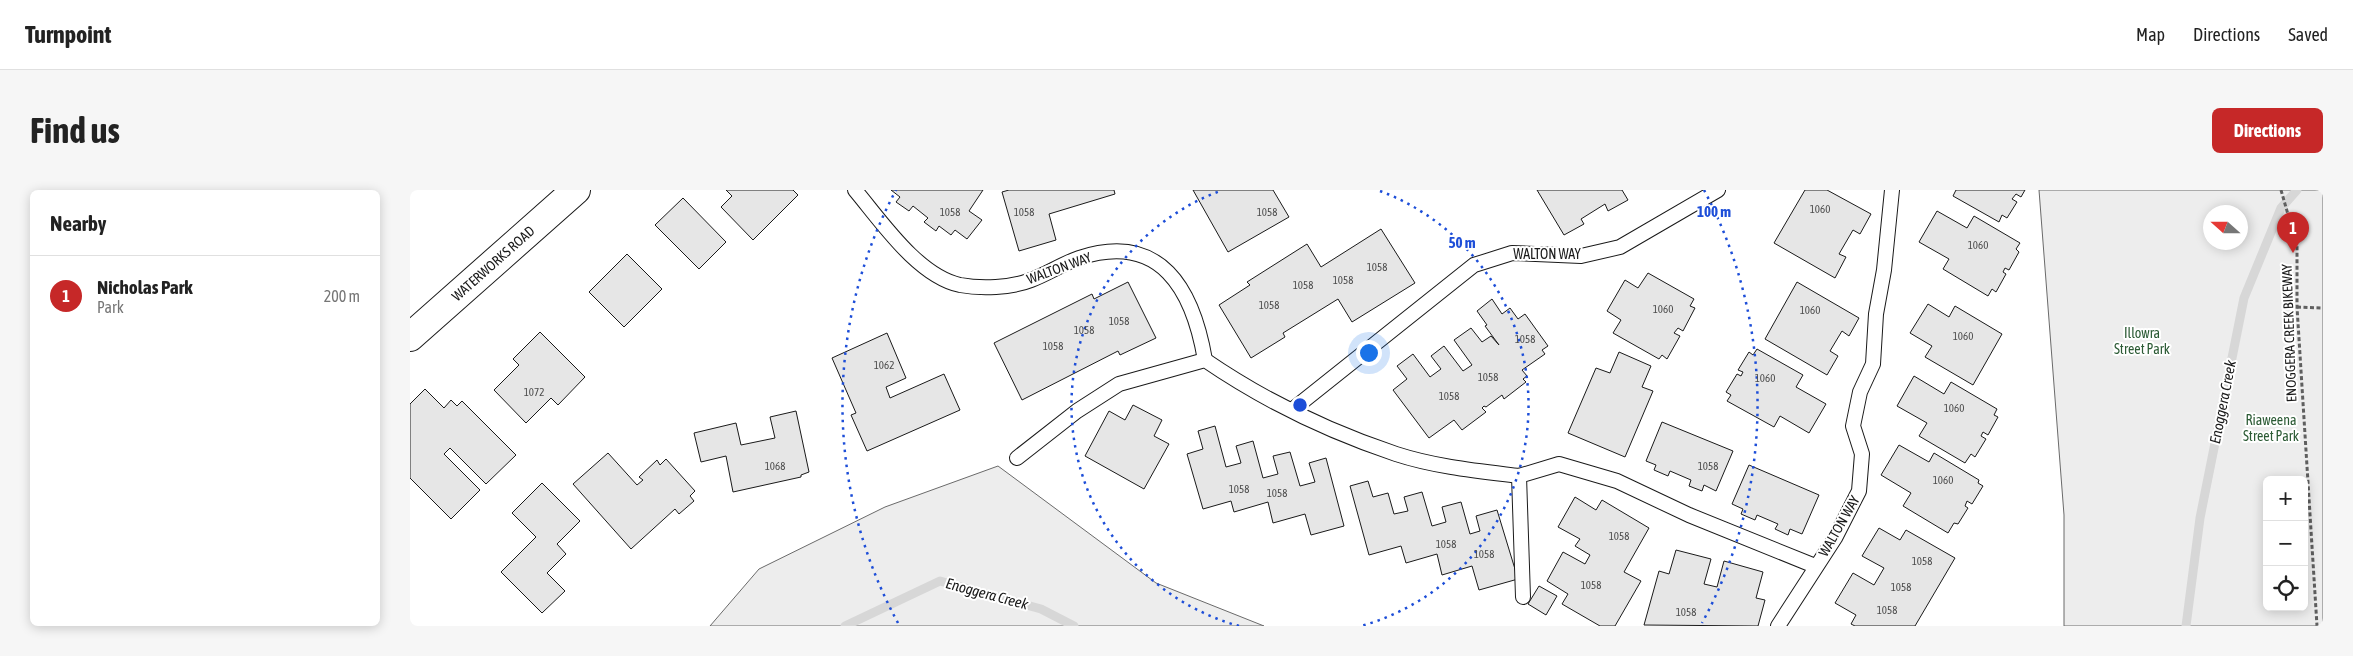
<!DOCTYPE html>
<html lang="en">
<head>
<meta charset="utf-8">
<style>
	:root { --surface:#fff; --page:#f6f6f6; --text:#222; --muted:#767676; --line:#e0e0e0; --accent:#c62828 }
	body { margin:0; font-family:"Asap Condensed",sans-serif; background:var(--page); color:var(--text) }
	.controls { position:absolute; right:15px; bottom:15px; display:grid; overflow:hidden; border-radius:8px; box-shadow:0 2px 12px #0003 }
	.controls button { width:45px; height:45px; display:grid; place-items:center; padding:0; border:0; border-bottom:1px solid var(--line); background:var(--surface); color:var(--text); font:25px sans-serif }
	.compass { position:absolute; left:1793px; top:15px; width:45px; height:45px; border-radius:50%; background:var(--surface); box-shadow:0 2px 12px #0003; rotate:291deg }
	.you { position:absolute; left:958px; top:162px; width:18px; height:18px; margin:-12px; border:4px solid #fff; border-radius:50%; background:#1a73e8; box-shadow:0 0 0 8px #1a73e833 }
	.badge { display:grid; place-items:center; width:32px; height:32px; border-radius:50%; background:var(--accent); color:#fff; font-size:16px; font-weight:700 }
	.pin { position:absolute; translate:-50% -41px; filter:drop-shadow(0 1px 2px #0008) }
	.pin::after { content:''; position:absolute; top:26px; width:18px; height:15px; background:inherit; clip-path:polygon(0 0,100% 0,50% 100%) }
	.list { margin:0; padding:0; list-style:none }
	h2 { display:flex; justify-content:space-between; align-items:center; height:65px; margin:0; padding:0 20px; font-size:21px }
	h2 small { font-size:16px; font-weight:400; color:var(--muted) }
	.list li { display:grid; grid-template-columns:32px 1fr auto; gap:15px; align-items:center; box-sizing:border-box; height:80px; padding:0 20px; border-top:1px solid var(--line) }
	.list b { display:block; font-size:19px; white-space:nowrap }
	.list p { margin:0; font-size:16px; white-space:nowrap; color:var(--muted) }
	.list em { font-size:16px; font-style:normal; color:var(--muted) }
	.icon { flex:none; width:28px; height:28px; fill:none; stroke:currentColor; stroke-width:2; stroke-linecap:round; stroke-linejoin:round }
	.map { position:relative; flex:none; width:1913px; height:436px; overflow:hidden; border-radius:8px }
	header { display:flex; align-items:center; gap:30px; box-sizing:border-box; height:70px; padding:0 25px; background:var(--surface); border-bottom:1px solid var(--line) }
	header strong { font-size:24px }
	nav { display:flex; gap:28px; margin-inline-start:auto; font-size:18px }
	.intro { display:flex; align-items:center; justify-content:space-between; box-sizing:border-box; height:120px; padding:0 30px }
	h1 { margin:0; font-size:35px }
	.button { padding:12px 22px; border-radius:8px; background:var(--accent); color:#fff; font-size:18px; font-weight:700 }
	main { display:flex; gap:30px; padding:0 30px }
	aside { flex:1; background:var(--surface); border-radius:8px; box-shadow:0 2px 12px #0003 }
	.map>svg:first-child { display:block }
</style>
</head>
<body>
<header>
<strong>Turnpoint</strong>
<nav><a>Map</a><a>Directions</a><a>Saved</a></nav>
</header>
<div class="intro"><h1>Find us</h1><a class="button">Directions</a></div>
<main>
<aside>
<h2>Nearby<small></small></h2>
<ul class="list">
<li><span class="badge">1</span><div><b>Nicholas Park</b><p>Park</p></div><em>200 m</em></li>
</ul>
</aside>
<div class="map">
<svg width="1913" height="436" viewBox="0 0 1913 436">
	<rect width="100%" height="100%" fill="#fff"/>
	<g fill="#ededed" stroke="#6a6a6a" fill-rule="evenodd">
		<path d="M1629,0H1913V436H1654V325ZM1830,22V52H1800V22ZM1857,290H1894V417H1857Z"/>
		<path d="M588,276L746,393L854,436H300L349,379L475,317Z"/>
	</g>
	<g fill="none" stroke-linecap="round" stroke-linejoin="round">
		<g stroke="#d7d7d7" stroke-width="9">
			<path d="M435,436L530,391L631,419L664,436"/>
			<path d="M1776,436L1790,328L1834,108L1871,18L1887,0"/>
		</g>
	</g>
	<g fill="#e6e6e6" stroke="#1a1a1a">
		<path d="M316,0H383L388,5L343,50L311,17L322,6Z"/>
		<path d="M481,0H573L559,21L572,30L557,49L545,40L541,45L529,36L526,41L514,32L518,28L503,16L499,21L486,12L490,7Z"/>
		<path d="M599,0H704L705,4L639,24L646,50L609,61L592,2Z"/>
		<path d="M783,0H863L879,27L818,62Z"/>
		<path d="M1127,0H1212L1218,10L1198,21L1195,14L1171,29L1174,34L1154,45Z"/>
		<path d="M1395,0H1417L1461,24L1450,44L1443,40L1429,64L1436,67L1425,88L1364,53Z"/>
		<path d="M1546,0H1615L1611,7L1606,4L1602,9L1607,12L1597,28L1592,25L1589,32L1543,6Z"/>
		<path d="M273,8L316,52L289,79L245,35Z"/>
		<path d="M1527,21L1557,38L1564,26L1610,53L1606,59L1609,62L1599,80L1595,78L1593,82L1596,84L1586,102L1582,99L1578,106L1533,79L1539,69L1509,52Z"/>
		<path d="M971,39L1005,93L942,132L928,109L873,143L875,147L841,168L809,115L840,95L837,92L897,54L911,77Z"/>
		<path d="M217,64L252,99L214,137L179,102Z"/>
		<path d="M1238,83L1284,109L1280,116L1285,118L1273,141L1268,138L1264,143L1270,146L1257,169L1252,165L1249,169L1203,143L1211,130L1197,121L1215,90L1228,98Z"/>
		<path d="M718,92L746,148L710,165L708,161L612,210L584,153L682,104L684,109Z"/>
		<path d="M1387,92L1449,128L1439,146L1432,141L1420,161L1428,166L1417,185L1355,149Z"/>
		<path d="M1082,109L1092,124L1100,118L1108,129L1115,124L1138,156L1132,160L1135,164L1112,180L1117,186L1113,189L1116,192L1094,209L1092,205L1076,217L1074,216L1072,218L1076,222L1052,240L1044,230L1019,248L983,200L997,189L987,176L1003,164L1020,187L1031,179L1021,166L1034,156L1053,181L1062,175L1044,150L1061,138L1072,152L1081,146L1089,155L1075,136L1077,135L1067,121Z"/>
		<path d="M1518,114L1539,127L1545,116L1592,144L1563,195L1515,167L1522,156L1500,143Z"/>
		<path d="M130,142L175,187L148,215L141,208L116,233L84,200L109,175L103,169Z"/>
		<path d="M477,143L496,188L476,197L480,208L534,184L550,220L457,261L441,225L446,223L422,168Z"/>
		<path d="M1347,159L1393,185L1386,197L1416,214L1399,243L1370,226L1364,237L1317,211L1321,205L1316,202L1327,184L1331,186L1333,182L1328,180L1339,162L1343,165Z"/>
		<path d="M1209,162L1241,176L1232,197L1243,201L1215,267L1158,243L1186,178L1200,183Z"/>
		<path d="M1504,186L1534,204L1541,192L1587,219L1584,225L1588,227L1578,245L1573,242L1571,246L1576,249L1565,267L1561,264L1555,273L1509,246L1517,233L1487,216Z"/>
		<path d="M15,199L34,218L41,210L47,216L52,211L106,265L76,294L40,258L34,264L70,300L41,329L0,288V214Z"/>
		<path d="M723,215L752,230L744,246L759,254L734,299L675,266L699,221L715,230Z"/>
		<path d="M386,221L399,282L391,285V287L323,302L316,266L291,272L284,243L326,233L331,255L365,248L360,227Z"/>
		<path d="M1252,232L1323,261L1306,301L1294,295L1292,301L1279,296L1281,290L1260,281L1258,286L1244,280L1246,275L1236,271Z"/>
		<path d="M805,236L816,277L831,273L826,256L843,251L853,288L868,284L863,266L880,262L890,296L905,292L899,273L916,268L934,336L901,345L895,324L863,333L858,312L824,322L821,311L793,319L777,264L793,259L788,241Z"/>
		<path d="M1489,255L1519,272L1524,263L1569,290L1568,293L1573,296L1562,314L1557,311L1555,316L1558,318L1548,334L1544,333L1538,343L1493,316L1501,303L1471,285Z"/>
		<path d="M198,263L227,295L233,290L229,287L247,270L250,275L256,269L285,301L280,306L284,311L269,324L265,319L221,359L163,294Z"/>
		<path d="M1339,275L1409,305L1392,344L1380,339L1378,345L1365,339L1368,334L1347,325L1345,330L1331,324L1333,319L1322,314Z"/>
		<path d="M958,291L963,307L978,303L984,324L998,321L994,307L1012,302L1022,336L1036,332L1032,317L1051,312L1060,344L1070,341L1066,326L1087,320L1108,389L1069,400L1062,376L1032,385L1027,364L996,373L991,356L959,365L940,296Z"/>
		<path d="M132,293L170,331L147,354L156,364L137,383L155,401L132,423L91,382L126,347L102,323Z"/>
		<path d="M1165,307L1186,320L1192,310L1239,338L1214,382L1231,391L1205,436H1190L1152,414L1158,404L1137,391L1153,362L1175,374L1180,365L1165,356L1170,349L1148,337Z"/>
		<path d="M1469,338L1490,350L1496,340L1545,368L1505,436H1445L1441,434L1446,425L1425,413L1443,383L1464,395L1474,378L1452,366Z"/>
		<path d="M1266,360L1301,369L1294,394L1307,397L1314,371L1353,382L1346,408L1355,410L1348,436L1234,435L1249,381L1259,384Z"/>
		<path d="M1129,396L1147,406L1136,425L1118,414Z"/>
	</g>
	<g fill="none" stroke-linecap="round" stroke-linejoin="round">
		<g stroke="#1a1a1a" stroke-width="16">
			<g id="lane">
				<path d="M445,0C471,31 508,86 550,95C571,99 601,98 621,90C637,84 652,74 669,68C751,41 783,100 795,170"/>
				<path d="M882,220L1064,75L1102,63L1171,66L1210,57L1308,0"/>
				<path d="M607,268L667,221L709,194L795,170C852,209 920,242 986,264C1026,277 1068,281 1109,286"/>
				<path d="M1113,407L1109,286L1149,274L1207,291L1279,325L1405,376"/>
				<path d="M1368,436L1425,348L1449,301L1452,264L1443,236L1450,202L1463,174L1466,124L1474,80L1482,0"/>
			</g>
		</g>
		<g stroke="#1a1a1a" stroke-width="30">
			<g id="primary">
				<path id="s1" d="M0,147L166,0"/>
			</g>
		</g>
		<g stroke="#5f5f5f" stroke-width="3" stroke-dasharray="4 2.5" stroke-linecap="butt">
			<path d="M1871,0L1887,56V117L1907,436"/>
			<path d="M1887,117L1913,118"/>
		</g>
		<use href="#lane" stroke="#fff" stroke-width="14"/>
		<use href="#primary" stroke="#fff" stroke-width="28"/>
	</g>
	<g fill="none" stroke="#1d4ed8" stroke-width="2.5" stroke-dasharray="2.5 5">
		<path d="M829 436A229 229 0 0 1 810 1M970 1A229 229 0 0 1 951 436"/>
		<path d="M488 433A457 457 0 0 1 486 0M1294 0A457 457 0 0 1 1292 433"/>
	</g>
	<g text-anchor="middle" stroke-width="4" stroke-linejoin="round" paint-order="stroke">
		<g font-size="11" fill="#4d4d4d">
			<text x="1410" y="23">1060</text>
			<text x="540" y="26">1058</text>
			<text x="614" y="26">1058</text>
			<text x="857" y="26">1058</text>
			<text x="1568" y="59">1060</text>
			<text x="967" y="81">1058</text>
			<text x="933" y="94">1058</text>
			<text x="893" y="99">1058</text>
			<text x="859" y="119">1058</text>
			<text x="1253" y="123">1060</text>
			<text x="1400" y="124">1060</text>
			<text x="709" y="135">1058</text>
			<text x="674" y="144">1058</text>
			<text x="1553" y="150">1060</text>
			<text x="1115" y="153">1058</text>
			<text x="643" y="160">1058</text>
			<text x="474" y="179">1062</text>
			<text x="1078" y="191">1058</text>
			<text x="1355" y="192">1060</text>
			<text x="124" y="206">1072</text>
			<text x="1039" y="210">1058</text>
			<text x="1544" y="222">1060</text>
			<text x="365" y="280">1068</text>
			<text x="1298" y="280">1058</text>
			<text x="1533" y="294">1060</text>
			<text x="829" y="303">1058</text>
			<text x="867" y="307">1058</text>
			<text x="1209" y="350">1058</text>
			<text x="1036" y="358">1058</text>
			<text x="1074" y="368">1058</text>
			<text x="1512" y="375">1058</text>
			<text x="1181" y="399">1058</text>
			<text x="1491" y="401">1058</text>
			<text x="1477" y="424">1058</text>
			<text x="1276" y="426">1058</text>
		</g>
		<g font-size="14" fill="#1a1a1a" stroke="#fff">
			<text x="1137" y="69">WALTON WAY</text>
			<text dy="5" stroke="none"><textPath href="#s1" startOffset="111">WATERWORKS ROAD</textPath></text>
			<text transform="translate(649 78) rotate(-20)" y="5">WALTON WAY</text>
			<text transform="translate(1879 143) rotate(-92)" y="5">ENOGGERA CREEK BIKEWAY</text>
			<text transform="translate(1429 336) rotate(-60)" y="5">WALTON WAY</text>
		</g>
		<g font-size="14" fill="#2b5a34" stroke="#fff">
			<text x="1732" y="148">Illowra<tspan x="1732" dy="16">Street Park</tspan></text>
			<text x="1861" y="235">Riaweena<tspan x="1861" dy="16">Street Park</tspan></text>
		</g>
		<g font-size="15" font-style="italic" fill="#1a1a1a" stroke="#fff">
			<text transform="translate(1813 212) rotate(-79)" y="5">Enoggera Creek</text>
			<text transform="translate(577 404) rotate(15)" y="5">Enoggera Creek</text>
		</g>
	</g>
	<circle cx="890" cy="215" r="8" fill="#1d4ed8" stroke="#fff" stroke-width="2.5"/>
	<g font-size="15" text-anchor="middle" font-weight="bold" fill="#1d4ed8" stroke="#fff" stroke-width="4" stroke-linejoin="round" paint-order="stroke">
		<text x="1304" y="27">100 m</text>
		<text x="1052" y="58">50 m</text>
	</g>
</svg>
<div class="controls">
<button>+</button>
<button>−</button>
<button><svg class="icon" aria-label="locate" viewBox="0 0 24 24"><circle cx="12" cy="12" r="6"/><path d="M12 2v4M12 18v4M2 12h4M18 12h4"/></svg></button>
</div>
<svg class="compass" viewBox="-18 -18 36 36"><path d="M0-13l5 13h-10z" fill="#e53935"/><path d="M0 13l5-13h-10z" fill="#767676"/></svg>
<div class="you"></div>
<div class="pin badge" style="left:1883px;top:63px">1</div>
</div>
</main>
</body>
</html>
